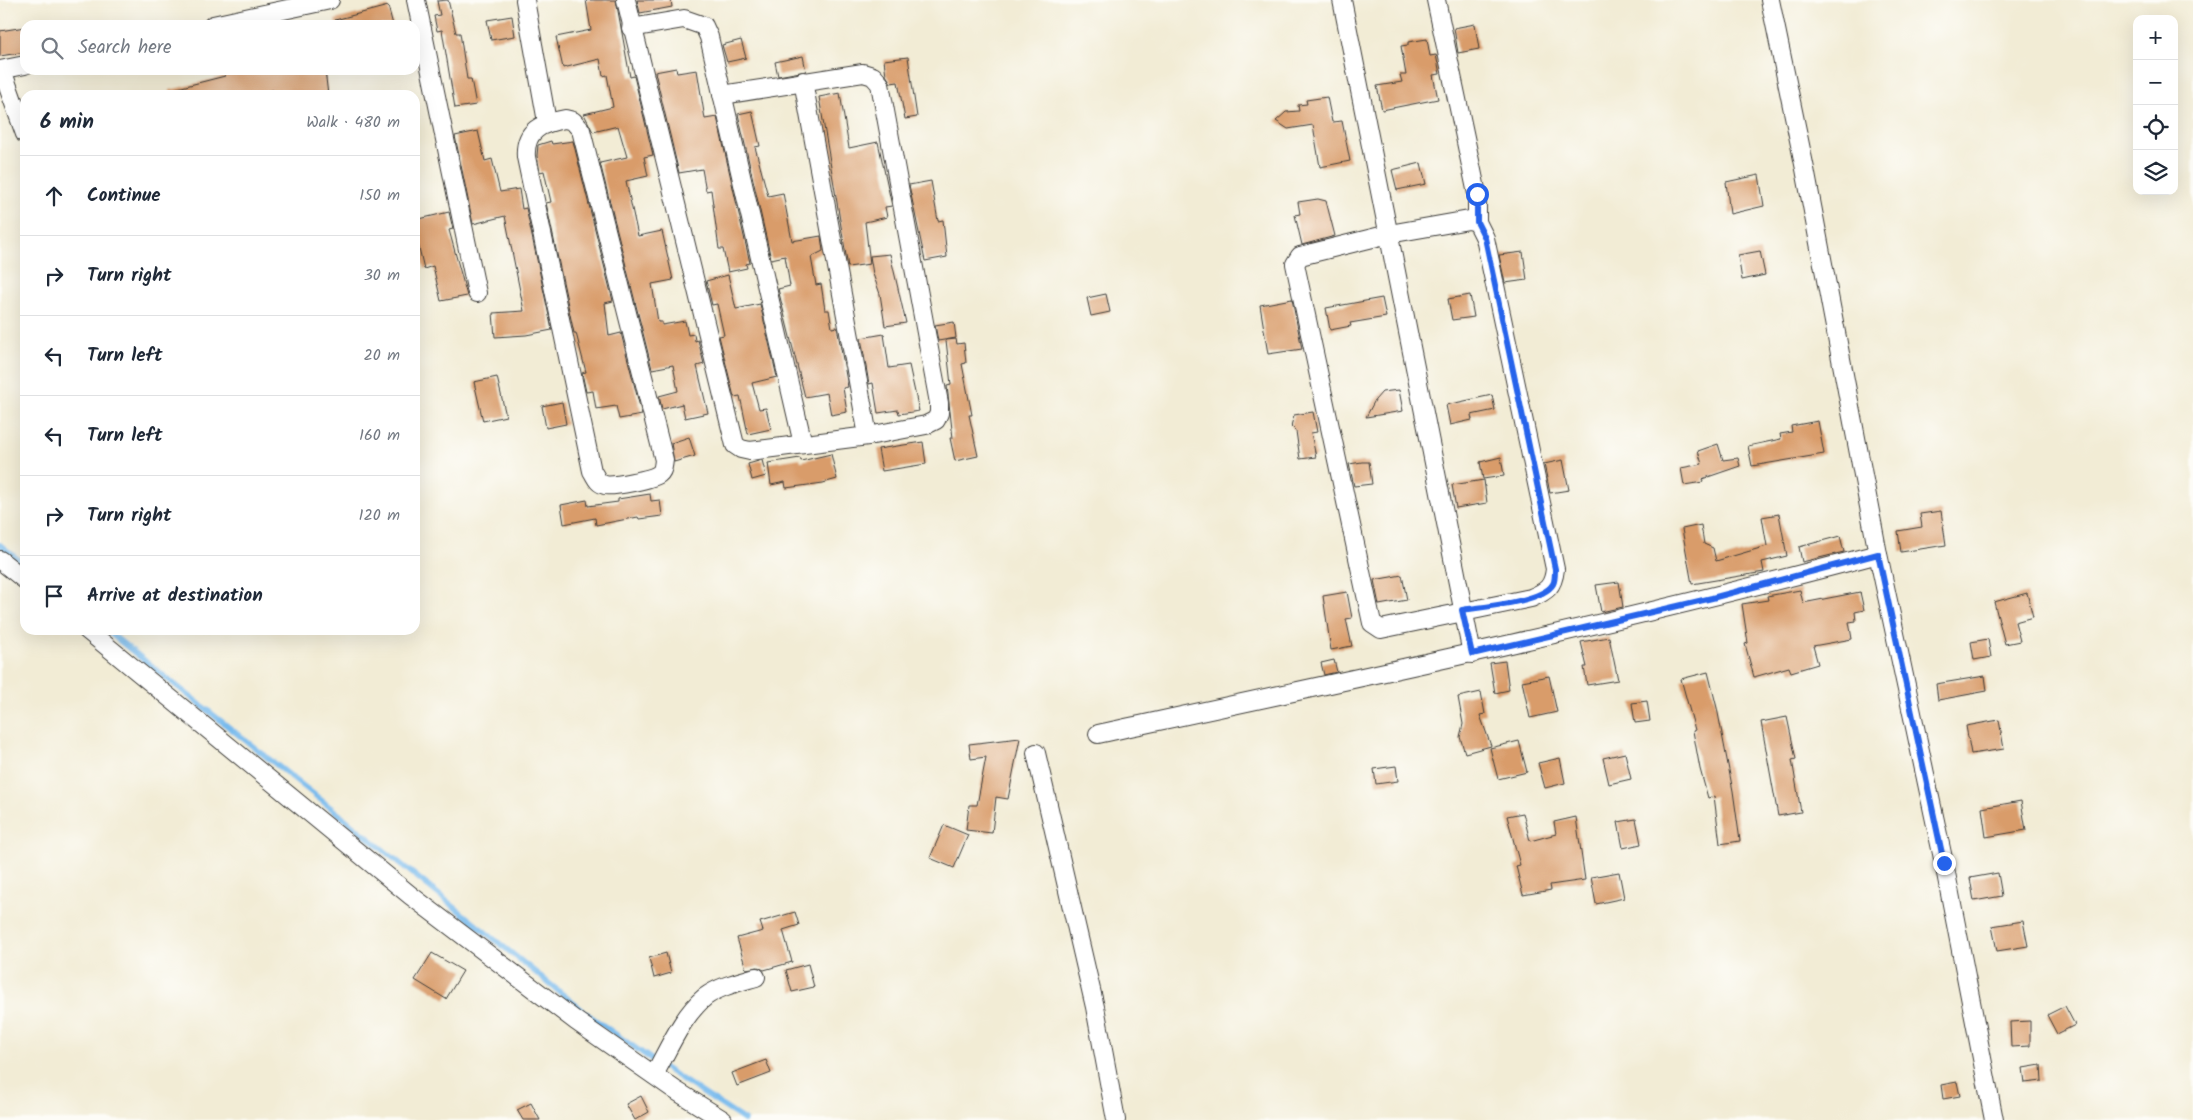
<!DOCTYPE html>
<html lang="en">
<head>
<meta charset="utf-8">
<style>
	:root { --surface:#fff; --page:#f6f6f7; --text:#1f2937; --muted:#747a83; --line:#e0e1e3 }
	body { margin:0; font-family:Kalam,sans-serif; background:var(--page); color:var(--text) }
	.controls { position:absolute; right:15px; top:15px; display:grid; overflow:hidden; border-radius:10px; box-shadow:0 5px 20px #0002 }
	.controls button { width:45px; height:45px; display:grid; place-items:center; padding:0; border:0; border-bottom:1px solid var(--line); background:var(--surface); color:var(--text); font:25px sans-serif }
	.stop { position:absolute; width:15px; height:15px; margin:-11px; border:4px solid #2563eb; border-radius:50%; background:#fff }
	.stop.end { background:#2563eb; border-color:#fff; box-shadow:0 1px 5px #0008 }
	.list { margin:0; padding:0; list-style:none }
	h2 { display:flex; justify-content:space-between; align-items:center; height:65px; margin:0; padding:0 20px; font-size:21px }
	h2 small { font-size:16px; font-weight:400; color:var(--muted) }
	.list li { display:grid; grid-template-columns:32px 1fr auto; gap:15px; align-items:center; box-sizing:border-box; height:80px; padding:0 20px; border-top:1px solid var(--line) }
	.list b { display:block; font-size:19px; white-space:nowrap }
	.list em { font-size:16px; font-style:normal; color:var(--muted) }
	.icon { flex:none; width:28px; height:28px; fill:none; stroke:currentColor; stroke-width:2; stroke-linecap:round; stroke-linejoin:round }
	.map { position:relative; flex:none; width:2193px; height:1120px; overflow:hidden }
	.search { position:absolute; background:var(--surface); box-shadow:0 5px 20px #0002; left:20px; top:20px; width:400px; height:55px; display:flex; align-items:center; gap:12px; box-sizing:border-box; padding:0 18px; border-radius:15px; color:var(--muted); font-size:19px }
	.panel { position:absolute; background:var(--surface); box-shadow:0 5px 20px #0002; left:20px; top:90px; width:400px; height:545px; border-radius:15px }
	.map>svg:first-child { display:block }
</style>
</head>
<body>
<div class="map">
<svg width="2193" height="1120" viewBox="0 0 2193 1120">
	<rect width="100%" height="100%" fill="#fdfcf7"/>
	<filter id="ink" filterUnits="userSpaceOnUse"><feTurbulence type="fractalNoise" baseFrequency=".02" numOctaves="2"/><feDisplacementMap in="SourceGraphic" scale="10" xChannelSelector="R" yChannelSelector="G"/><feConvolveMatrix kernelMatrix="1 2 1 2 8 2 1 2 1" color-interpolation-filters="sRGB"/></filter>
	<filter id="wash" filterUnits="userSpaceOnUse"><feTurbulence type="fractalNoise" baseFrequency=".0096" numOctaves="4" result="noise"/><feDisplacementMap in="SourceGraphic" scale="20" xChannelSelector="R" yChannelSelector="G"/><feGaussianBlur stdDeviation="1.12" result="paint"/><feColorMatrix in="noise" values="0 0 0 0 0 0 0 0 0 0 0 0 0 0 0 0 0 1.4 0 .05"/><feComposite in="paint" operator="in"/></filter>
	<g filter="url(#wash)">
		<rect width="100%" height="100%" fill="#f2ecd5"/>
		<g fill="none" stroke-linecap="round" stroke-linejoin="round">
			<g stroke="#77baed" stroke-width="5.5">
				<path d="M0,545L25,565"/>
				<path d="M106,630L345,819L587,1014L651,1059L744,1120"/>
			</g>
		</g>
		<g id="blocks">
			<g fill="#d99c6b">
				<path d="M448,0L456,33H460L467,79H471L476,105L455,108L442,30L437,31L434,16L440,15L437,1Z"/>
				<path d="M586,0H616L630,77L634,76L653,155L644,157L648,176L626,181L638,236L662,231L673,280L652,284L658,322H662V325L685,321L688,335L694,334L695,341L698,340L704,364L697,366L708,413L685,418L682,404L662,409L659,396L678,391L673,365L652,369L600,163L627,157L618,126L593,132L584,114L613,107L607,75L603,76L600,59L563,68L556,37L591,30Z"/>
				<path d="M637,0H671L672,7L640,13Z"/>
				<path d="M388,6L393,25H336L335,20Z"/>
				<path d="M512,16L515,36L491,40L487,20Z"/>
				<path d="M1475,24L1479,49L1458,53L1454,28Z"/>
				<path d="M25,27V52L0,56V31Z"/>
				<path d="M1427,39L1430,56L1436,55L1440,74L1433,75L1438,99L1382,110L1377,86L1402,82L1400,75H1406L1401,46L1408,45V42Z"/>
				<path d="M741,40L746,58L727,62L722,45Z"/>
				<path d="M803,56L806,71L778,76L775,62Z"/>
				<path d="M908,57L917,117L905,119L898,82L891,83L886,75L884,60Z"/>
				<path d="M676,68L677,73L697,70L705,119L717,117L750,263L746,264L747,268L728,272L723,249H719L711,190L706,191L702,169L679,173L655,72Z"/>
				<path d="M225,70H325L328,95H274L273,90L243,95H170V90L225,76Z"/>
				<path d="M840,93L849,148L878,142L892,206L885,207L887,217L865,222L870,264L848,267L819,97Z"/>
				<path d="M1327,97L1332,122L1342,121L1350,161L1320,167L1313,125L1288,129L1276,121L1286,112L1299,111L1298,105L1307,104L1306,100Z"/>
				<path d="M752,111L760,146L755,147L768,196L783,193L792,241L821,236L823,251L811,257L816,285L821,284L825,310H829L832,328L837,327L848,387L843,388L847,412L831,415L827,393L805,397L778,289L790,286L785,256L771,259L738,114Z"/>
				<path d="M478,131L485,161L492,159L500,192L519,189L522,209L526,208L552,330L526,335L495,337L493,313L524,311L505,216L473,224L455,136Z"/>
				<path d="M551,141L552,144L573,141L613,301L605,303L609,336L621,333L642,415L619,419L616,406L596,409L593,391L586,392L582,373L586,372L576,333H574L546,203L551,202L544,171L540,172L537,156L538,145Z"/>
				<path d="M1421,163L1426,184L1397,190L1392,170Z"/>
				<path d="M1759,175L1764,206L1730,214L1726,182Z"/>
				<path d="M931,181L938,221L943,220L947,257L925,261L909,185Z"/>
				<path d="M1318,199L1326,201L1335,236L1302,245L1295,215L1300,214L1298,202Z"/>
				<path d="M449,212L453,229L449,230L467,296L441,301L433,266L424,269L415,231V220Z"/>
				<path d="M1760,251L1765,275L1742,280L1738,255Z"/>
				<path d="M1523,252L1527,280L1505,283L1499,255Z"/>
				<path d="M890,254L906,323L885,326L880,294L873,274L870,256Z"/>
				<path d="M728,275L736,309L760,304L777,377L752,383L759,409L766,408L771,429L748,434L740,396L734,397L719,336L724,335L717,304L712,305L706,281Z"/>
				<path d="M1106,294L1110,312L1091,316L1087,298Z"/>
				<path d="M1470,295L1474,317L1452,320L1448,299Z"/>
				<path d="M1382,298L1386,317L1350,323L1351,326L1330,330L1326,308Z"/>
				<path d="M1292,299L1302,349L1268,354L1260,305Z"/>
				<path d="M954,322L956,338L938,341L935,325Z"/>
				<path d="M884,334L889,368L909,365L919,411L899,414L898,410L878,413L873,383L869,384L861,338Z"/>
				<path d="M956,339L957,344L964,343L966,363L962,364L972,415H969L978,456L955,461L950,438H953L947,386L951,385L946,340Z"/>
				<path d="M497,377L506,416L483,421L474,382Z"/>
				<path d="M1399,390L1403,411L1366,417L1375,400L1382,392Z"/>
				<path d="M1492,395L1495,410L1471,415L1472,420L1450,425L1446,405Z"/>
				<path d="M562,402L566,424L546,428L542,406Z"/>
				<path d="M1313,412L1317,432L1311,433L1316,457L1300,459L1296,431L1291,426L1294,415Z"/>
				<path d="M1818,421L1824,454L1752,466L1748,446L1781,439L1780,434L1792,432L1791,426Z"/>
				<path d="M689,437L695,456L674,462L671,443Z"/>
				<path d="M923,442L926,464L882,471L878,449Z"/>
				<path d="M1718,444L1723,460L1738,458L1740,466L1702,479L1703,482L1684,485L1681,468L1702,464L1698,451Z"/>
				<path d="M831,454L837,479L823,483L786,488L785,482L771,485L768,463L800,458L801,461Z"/>
				<path d="M1501,457L1504,476L1483,479L1480,462Z"/>
				<path d="M762,460L766,476L752,480L748,464Z"/>
				<path d="M1563,460L1569,490L1550,493L1544,464Z"/>
				<path d="M1362,462H1369L1372,484L1354,486L1349,464Z"/>
				<path d="M1484,480L1487,503L1456,508L1452,485Z"/>
				<path d="M650,494L651,501L660,500L662,516L639,519L638,517L596,525L595,518L564,524L561,505L587,500L588,506L618,502V499Z"/>
				<path d="M1941,511L1946,545L1901,552L1898,531L1922,527L1920,514Z"/>
				<path d="M1779,514L1787,556L1762,562L1764,572L1692,584L1682,529L1701,525L1704,544L1713,548L1716,561L1767,546L1762,517Z"/>
				<path d="M1840,536L1844,552L1802,562L1799,547Z"/>
				<path d="M1402,575L1407,600L1379,605L1374,580Z"/>
				<path d="M1619,582L1623,607L1601,612L1596,585Z"/>
				<path d="M1800,590L1803,603L1860,592L1864,610L1855,612L1856,621L1849,622L1852,639L1813,646L1818,664L1791,672L1789,667L1754,677L1745,644L1748,643L1742,604L1768,600L1767,596Z"/>
				<path d="M1347,592L1352,618L1346,619L1352,646L1331,650L1323,596Z"/>
				<path d="M2027,593L2033,617L2015,622L2020,641L2005,644L1994,602Z"/>
				<path d="M1609,637L1618,680L1587,685L1584,667H1587L1581,642Z"/>
				<path d="M1988,639L1991,657L1974,660L1971,642Z"/>
				<path d="M1334,660L1337,672L1324,675L1321,663Z"/>
				<path d="M1505,661L1509,690L1495,693L1490,663Z"/>
				<path d="M1708,672L1717,708L1733,791L1740,841L1720,844L1714,796L1708,798L1700,769L1693,731L1695,730L1681,679Z"/>
				<path d="M1549,676L1557,712L1530,718L1522,681Z"/>
				<path d="M1985,676L1987,691L1938,700L1936,684Z"/>
				<path d="M1481,692L1485,714L1480,715L1491,746L1465,753L1460,737L1463,724L1458,697Z"/>
				<path d="M1647,701L1650,721L1635,723L1632,703Z"/>
				<path d="M1787,717L1796,759L1792,760L1801,812L1778,816L1761,722Z"/>
				<path d="M1999,720L2004,749L1971,754L1966,726Z"/>
				<path d="M1020,738L1008,799L996,797L992,833L966,830L969,805H977L986,757L971,759L969,744Z"/>
				<path d="M1519,741L1527,772L1498,779L1490,748Z"/>
				<path d="M1625,753L1631,779L1609,784L1603,758Z"/>
				<path d="M1560,758L1565,783L1545,788L1538,763Z"/>
				<path d="M1396,766L1398,781L1376,784L1374,769Z"/>
				<path d="M2021,801L2026,830L1986,837L1982,808Z"/>
				<path d="M1523,813L1530,841L1556,834L1554,822L1576,817L1585,880L1550,885L1551,890L1523,895L1516,866L1520,865L1507,816Z"/>
				<path d="M1636,819L1641,844L1623,848L1618,822Z"/>
				<path d="M944,825L968,835L954,868L930,858Z"/>
				<path d="M1619,872L1624,898L1596,904L1591,877Z"/>
				<path d="M1998,873L2002,896L1974,901L1970,878Z"/>
				<path d="M795,912L799,925L783,930L792,962L764,970L758,967L746,969L737,938L763,931L760,922Z"/>
				<path d="M2023,921L2028,946L1997,951L1992,926Z"/>
				<path d="M432,953L463,971L446,999L415,980Z"/>
				<path d="M666,953L671,973L654,978L649,958Z"/>
				<path d="M808,964L814,987L792,992L786,970Z"/>
				<path d="M2065,1006L2075,1025L2057,1034L2047,1015Z"/>
				<path d="M2030,1021V1046L2011,1047L2010,1022Z"/>
				<path d="M766,1060L771,1073L737,1086L732,1073Z"/>
				<path d="M2041,1065L2042,1081L2025,1083L2023,1068Z"/>
				<path d="M1957,1082L1960,1096L1943,1099L1941,1085Z"/>
				<path d="M641,1096L649,1112L635,1120L626,1104Z"/>
				<path d="M531,1103L540,1120H523L517,1110Z"/>
			</g>
		</g>
	</g>
	<g filter="url(#ink)">
		<use href="#blocks" fill-opacity="0" stroke="#3c3b38" stroke-width="1"/>
		<g fill="none" stroke-linecap="round" stroke-linejoin="round">
			<g stroke="#3c3b38" stroke-width="20">
				<g id="minor">
					<path d="M416,0L477,293"/>
					<path d="M525,0L547,122"/>
					<path d="M626,0L735,445L741,449L750,451L868,436L926,425L936,420L939,413V403L880,84L873,76L863,73L722,95"/>
					<path d="M1342,0L1472,654"/>
					<path d="M1436,0L1477,194V222"/>
					<path d="M1770,0L1805,169L1878,554L1944,863L1994,1120"/>
					<path d="M213,25L330,0"/>
					<path d="M631,28L684,19L704,26L709,37L803,444"/>
					<path d="M0,70L25,65"/>
					<path d="M2,70L25,134"/>
					<path d="M803,81L868,436"/>
					<path d="M565,119L573,121L581,130L664,460C663,465 664,470 659,474C653,479 612,487 605,485C597,483 596,477 592,471L526,157C524,130 542,123 565,119Z"/>
					<path d="M1469,220L1477,222L1485,238L1555,569C1553,587 1547,591 1531,598L1381,629L1372,623L1295,264L1300,256L1389,234Z"/>
					<path d="M0,560L25,580"/>
					<path d="M87,630L410,895L576,1021L675,1090L723,1120"/>
					<path d="M1098,734C1359,678 1620,623 1878,554"/>
					<path d="M1036,753L1095,1007L1116,1120"/>
					<path d="M654,1075C668,1050 682,1016 705,997C720,986 739,982 756,977"/>
				</g>
			</g>
			<use href="#minor" stroke="#fff" stroke-width="18"/>
		</g>
	</g>
	<g fill="none" stroke-linecap="round" stroke-linejoin="round" filter="url(#ink)">
		<path stroke="#2563eb" stroke-width="6" d="M1477,194V222L1485,238L1555,569C1555,573 1555,581 1553,584C1543,602 1482,607 1462,610L1472,654L1712,598L1878,554L1944,863"/>
	</g>
</svg>
<div class="controls">
<button>+</button>
<button>−</button>
<button><svg class="icon" aria-label="locate" viewBox="0 0 24 24"><circle cx="12" cy="12" r="6"/><path d="M12 2v4M12 18v4M2 12h4M18 12h4"/></svg></button>
<button><svg class="icon" aria-label="layers" viewBox="0 0 24 24"><path d="M12 4l9 5-9 5-9-5zM3 14l9 5 9-5"/></svg></button>
</div>
<div class="stop" style="left:1477px;top:194px"></div>
<div class="stop end" style="left:1944px;top:863px"></div>
<div class="search"><svg class="icon" aria-label="search" viewBox="0 0 24 24"><circle cx="10" cy="10" r="6"/><path d="M15 15l6 6"/></svg>Search here</div>
<section class="panel">
<h2>6 min<small>Walk · 480 m</small></h2>
<ul class="list">
<li><svg class="icon" aria-label="ahead" viewBox="0 0 24 24"><path d="M12 20V5M6 11l6-6 6 6"/></svg><div><b>Continue</b></div><em>150 m</em></li>
<li><svg class="icon" aria-label="right" viewBox="0 0 24 24"><path d="M7 20v-9h11M14 6l5 5-5 5"/></svg><div><b>Turn right</b></div><em>30 m</em></li>
<li><svg class="icon" aria-label="left" viewBox="0 0 24 24"><path d="M17 20v-9H6M10 6l-5 5 5 5"/></svg><div><b>Turn left</b></div><em>20 m</em></li>
<li><svg class="icon" aria-label="left" viewBox="0 0 24 24"><path d="M17 20v-9H6M10 6l-5 5 5 5"/></svg><div><b>Turn left</b></div><em>160 m</em></li>
<li><svg class="icon" aria-label="right" viewBox="0 0 24 24"><path d="M7 20v-9h11M14 6l5 5-5 5"/></svg><div><b>Turn right</b></div><em>120 m</em></li>
<li><svg class="icon" aria-label="arrive" viewBox="0 0 24 24"><path d="M6 21V4h12l-3 4 3 4H6"/></svg><div><b>Arrive at destination</b></div></li>
</ul>
</section>
</div>
</body>
</html>
